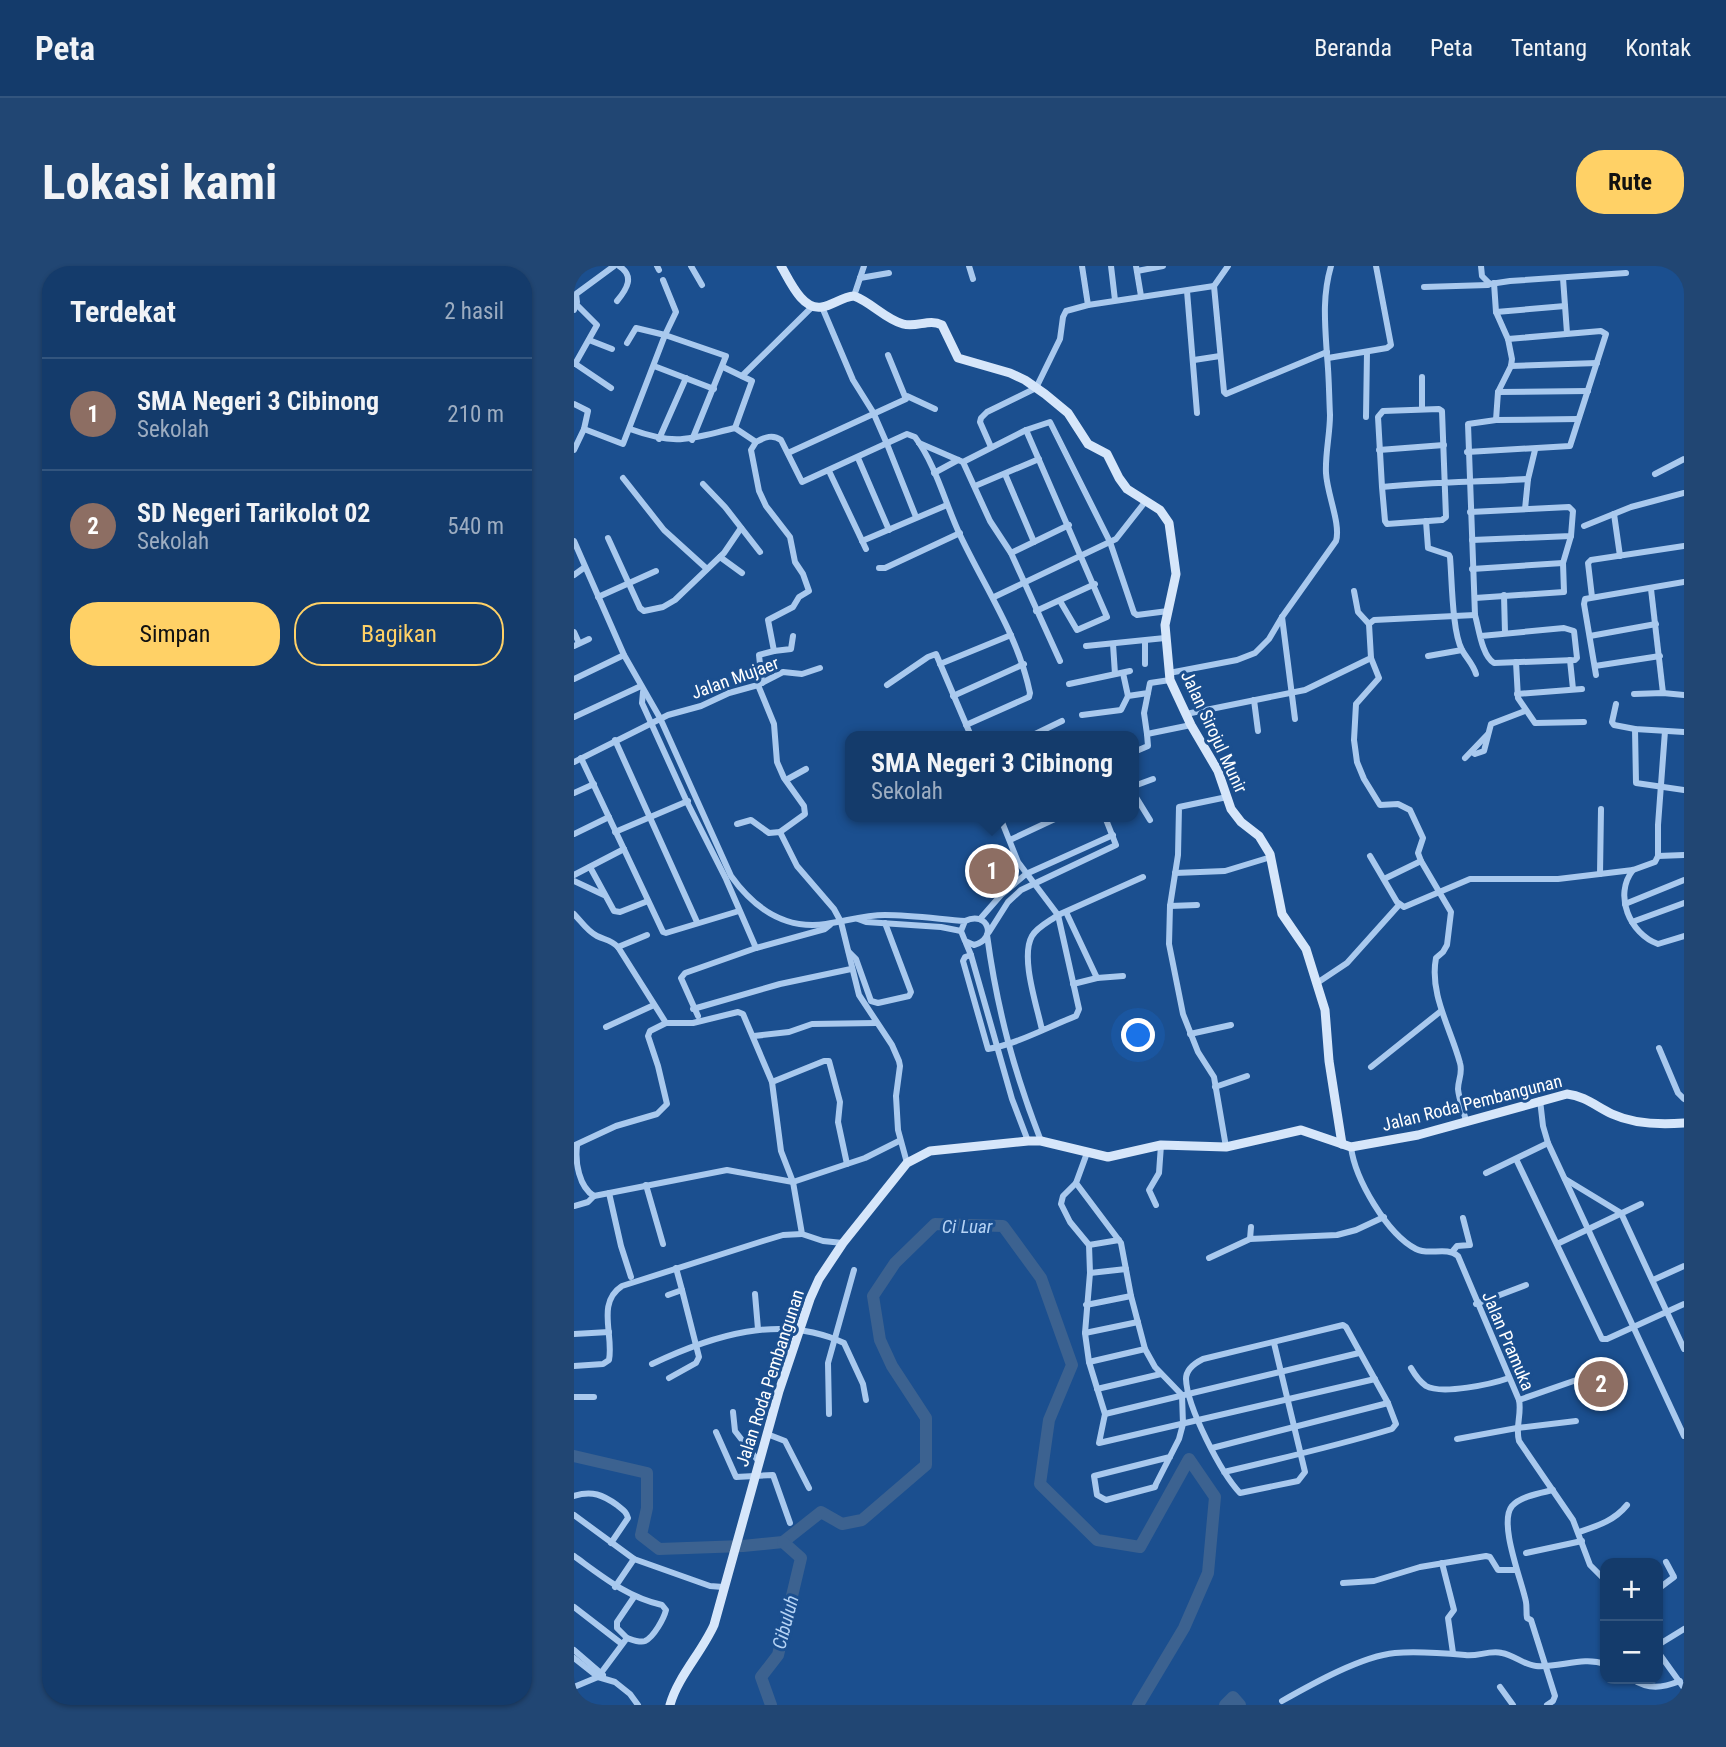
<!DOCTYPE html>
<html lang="id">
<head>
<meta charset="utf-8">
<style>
	:root { --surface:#143b6b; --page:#214673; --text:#f1f3f6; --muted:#9dadc1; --line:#33557e; --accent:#ffd166 }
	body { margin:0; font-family:"Roboto Condensed",sans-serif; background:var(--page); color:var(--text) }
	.controls { position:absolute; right:21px; bottom:21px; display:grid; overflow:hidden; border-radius:14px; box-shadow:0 2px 5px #0004 }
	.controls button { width:63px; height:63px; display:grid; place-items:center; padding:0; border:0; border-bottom:2px solid var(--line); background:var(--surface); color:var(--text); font:35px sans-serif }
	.you { position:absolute; left:565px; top:770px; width:24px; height:24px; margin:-18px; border:5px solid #fff; border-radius:50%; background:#1a73e8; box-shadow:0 0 0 10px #1a73e833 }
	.badge { display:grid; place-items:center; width:46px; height:46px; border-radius:50%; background:var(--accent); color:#fff; font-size:23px; font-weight:700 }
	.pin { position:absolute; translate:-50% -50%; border:4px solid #fff; box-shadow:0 2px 7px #0006 }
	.popup { position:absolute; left:271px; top:465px; width:294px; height:91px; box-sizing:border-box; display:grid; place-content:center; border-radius:14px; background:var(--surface); filter:drop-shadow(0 2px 5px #0005); font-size:23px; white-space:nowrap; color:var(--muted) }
	.popup b { font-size:26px; color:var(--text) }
	.popup::after { content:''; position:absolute; left:50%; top:100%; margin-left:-14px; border:14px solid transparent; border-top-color:var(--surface) }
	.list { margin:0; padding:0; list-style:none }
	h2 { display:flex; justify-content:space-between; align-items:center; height:91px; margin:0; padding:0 28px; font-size:30px }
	h2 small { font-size:23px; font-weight:400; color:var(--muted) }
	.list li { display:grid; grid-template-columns:46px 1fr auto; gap:21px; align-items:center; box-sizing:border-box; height:112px; padding:0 28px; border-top:2px solid var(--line) }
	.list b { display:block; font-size:26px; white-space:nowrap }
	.list p { margin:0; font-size:23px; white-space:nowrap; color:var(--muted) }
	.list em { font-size:23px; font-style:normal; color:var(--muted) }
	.actions { display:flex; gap:14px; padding:21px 28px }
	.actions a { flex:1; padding:16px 0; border:2px solid var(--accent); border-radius:28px; text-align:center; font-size:24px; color:var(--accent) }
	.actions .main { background:var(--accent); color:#111 }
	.map { position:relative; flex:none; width:1110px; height:1439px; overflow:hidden; border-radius:28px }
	header { display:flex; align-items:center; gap:42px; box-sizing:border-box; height:98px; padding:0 35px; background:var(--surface); border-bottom:2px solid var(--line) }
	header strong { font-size:33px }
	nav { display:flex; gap:38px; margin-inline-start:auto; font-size:24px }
	.intro { display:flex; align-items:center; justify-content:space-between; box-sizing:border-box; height:168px; padding:0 42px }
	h1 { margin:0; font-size:49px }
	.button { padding:18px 32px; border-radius:28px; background:var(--accent); color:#111; font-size:24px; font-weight:700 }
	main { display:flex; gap:42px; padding:0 42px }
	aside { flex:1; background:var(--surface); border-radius:28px; box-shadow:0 2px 5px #0004 }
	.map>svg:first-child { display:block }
</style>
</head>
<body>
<header>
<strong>Peta</strong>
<nav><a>Beranda</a><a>Peta</a><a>Tentang</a><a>Kontak</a></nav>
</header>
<div class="intro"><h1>Lokasi kami</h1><a class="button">Rute</a></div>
<main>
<aside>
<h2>Terdekat<small>2 hasil</small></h2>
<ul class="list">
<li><span class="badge" style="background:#8d6e63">1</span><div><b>SMA Negeri 3 Cibinong</b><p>Sekolah</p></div><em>210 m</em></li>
<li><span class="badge" style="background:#8d6e63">2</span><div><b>SD Negeri Tarikolot 02</b><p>Sekolah</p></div><em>540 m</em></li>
</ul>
<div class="actions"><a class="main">Simpan</a><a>Bagikan</a></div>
</aside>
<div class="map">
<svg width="1110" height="1439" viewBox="0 0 1110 1439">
	<rect width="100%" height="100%" fill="#1b4f8f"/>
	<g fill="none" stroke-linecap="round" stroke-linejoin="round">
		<g stroke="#3c6290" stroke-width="12">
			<path d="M0,1190L73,1207V1242L67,1269L85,1283L169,1280L209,1276L247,1246L268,1258L288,1254L352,1199V1152L318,1100L306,1074L299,1030L321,997L361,958L429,960L467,1012L498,1099L475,1154L466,1218L523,1274L566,1281L615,1193L641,1231L634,1307L610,1362L564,1439"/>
			<path d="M197,1439L187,1411L204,1389L227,1292L209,1276"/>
			<path d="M651,1439L659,1431L666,1439"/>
		</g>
		<g stroke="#a9c9ee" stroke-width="6">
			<path d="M83,0L85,4"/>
			<path d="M117,0L128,19"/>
			<path d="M395,0L399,13"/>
			<path d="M508,0L514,39"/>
			<path d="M537,0L541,34"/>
			<path d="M562,0L567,30"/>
			<path d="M907,0L908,10L916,18L936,15L1052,7"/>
			<path d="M563,5L589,0"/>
			<path d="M286,12L315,7"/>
			<path d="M989,12L993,67"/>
			<path d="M920,17L922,46L934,73L938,93L937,100L924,126L922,154"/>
			<path d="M640,20L650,126L652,128L753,86"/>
			<path d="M850,21L914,19"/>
			<path d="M613,25L623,147"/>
			<path d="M280,30L290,0"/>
			<path d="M43,35C53,23 61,10 45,0"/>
			<path d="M248,41L279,114L299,146L313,178L342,251"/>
			<path d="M0,44L3,36L2,28L40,0"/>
			<path d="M922,46L991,40"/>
			<path d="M15,74L38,83"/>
			<path d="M53,77L62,62L91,69L152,90L118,174"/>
			<path d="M754,92L813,82L817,79L802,0"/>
			<path d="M620,94L646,90"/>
			<path d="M0,97L37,122"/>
			<path d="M1,98L23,59L3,39"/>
			<path d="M80,100L140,123"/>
			<path d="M937,100L1023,97"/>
			<path d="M149,101L178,115L161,162"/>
			<path d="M168,110L239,40"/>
			<path d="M924,126L1014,125"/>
			<path d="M333,130L361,143"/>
			<path d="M0,138L14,145L10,163"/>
			<path d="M848,143V111"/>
			<path d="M792,151L793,86"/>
			<path d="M56,163C103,180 114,173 161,162L182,176C191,171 199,168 207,174L228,216L333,168L341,171C362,199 371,237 386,269C411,322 444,369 456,427L455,431L392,459"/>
			<path d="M452,164L533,351L503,364L486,335"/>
			<path d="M85,173L112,112"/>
			<path d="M182,176L177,184L185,225L192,240L216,271L221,296L229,308L235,325L225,331L219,341L194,354L200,385L185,389L188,417"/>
			<path d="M345,177L389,196L452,164L476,156L536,276L560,347L563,349L594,345"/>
			<path d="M417,181L406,156L407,152L413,146L462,122L486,73L489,51L492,45L514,39L640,20L654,0"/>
			<path d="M0,184L10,163L49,178L91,69L102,46L89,14"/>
			<path d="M805,184L870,179"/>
			<path d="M893,186L996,180L1032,68L1027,65L934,73"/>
			<path d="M214,187L332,133L314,89"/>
			<path d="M284,192L315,264"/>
			<path d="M389,196L416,255L437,287L486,395"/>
			<path d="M255,205L292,283"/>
			<path d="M360,207L384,194"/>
			<path d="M431,208L460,276"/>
			<path d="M1081,208L1110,193"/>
			<path d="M49,212L90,264L133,303"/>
			<path d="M129,218L151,241L186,286"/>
			<path d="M401,220L465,193"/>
			<path d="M808,221L811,255L813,258L868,254L872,251L868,145L865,143L809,145L804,151L808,221C857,216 905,216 954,213"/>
			<path d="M951,243L954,213L961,184"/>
			<path d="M896,246L995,241L999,245L997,270L898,274"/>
			<path d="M1040,248L1046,290"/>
			<path d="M852,255L854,282L875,289L876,291C878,313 878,366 888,384C893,393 899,398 902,408"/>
			<path d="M1010,260L1057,241L1110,227"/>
			<path d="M34,272L66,342L70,345L89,341L101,334L150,287L167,262"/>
			<path d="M0,275L50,389L86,452L157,610C180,642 211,664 252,658C272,655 291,649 311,649C337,649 365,653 391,655C414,644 424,673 400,679L391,675L387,665L391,655"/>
			<path d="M288,275L373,239"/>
			<path d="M437,287L495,259"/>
			<path d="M146,291L168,307"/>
			<path d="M305,302H311L386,267"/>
			<path d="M898,303L989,297"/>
			<path d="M0,309L11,301"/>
			<path d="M1077,323L1089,427"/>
			<path d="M780,325L784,346L795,358"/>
			<path d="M930,329L931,367"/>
			<path d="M24,331L82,305"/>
			<path d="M420,331L542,273L571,236"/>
			<path d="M1018,331L1014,297L1017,294L1110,280"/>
			<path d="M901,332L990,326L989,297L997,270"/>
			<path d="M462,345L521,318"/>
			<path d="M708,351L721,453"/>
			<path d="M0,366L5,377"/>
			<path d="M907,370L990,362L1000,365L1003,392L1001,394L920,397C908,390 905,363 901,349L894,158L922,154L1004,153"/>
			<path d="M1016,370L1082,358"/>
			<path d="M571,375V398"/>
			<path d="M539,378L541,408"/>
			<path d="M0,380L15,373"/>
			<path d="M512,380L591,372"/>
			<path d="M200,385L217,383L219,370"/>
			<path d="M854,390L888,384"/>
			<path d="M797,392L805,412L782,438L780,474L783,496L790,513L806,539L824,538L836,544L849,572L844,587L847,595L877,646L873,679L869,686L862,692C855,728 877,763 886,797C889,807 884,814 884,823C885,834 890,845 892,855"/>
			<path d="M996,394L999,423"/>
			<path d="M942,396L944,432L961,457L1010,456"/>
			<path d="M366,398L437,369"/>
			<path d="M1021,400L1086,390"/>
			<path d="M549,407L554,430"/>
			<path d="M595,407L663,394L681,387L695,373L708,351L762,275C767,258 753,228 752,207C751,188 756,168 756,149C755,129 755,109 753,90C751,58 748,31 757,0"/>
			<path d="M1022,409L1010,338L1011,333L1110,316"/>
			<path d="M0,413L50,389"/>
			<path d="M495,418L556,405"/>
			<path d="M313,419L354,391L362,388L397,470"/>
			<path d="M69,426L68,437L113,536L152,613L182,682"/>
			<path d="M943,428L1008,423"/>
			<path d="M1060,428L1089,427L1110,429"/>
			<path d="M379,430L450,398"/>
			<path d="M680,434L684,465"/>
			<path d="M1042,438L1038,456L1040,459L1061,463L1110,466"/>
			<path d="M612,448L731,424L797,392L795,358L800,354L901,349"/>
			<path d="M508,449L547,444L554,430L574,427L576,417L596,414"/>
			<path d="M0,451L67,420"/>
			<path d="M1061,463L1062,517L1110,524"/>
			<path d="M573,468L570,447L574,427"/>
			<path d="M457,470L488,455"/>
			<path d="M41,474L123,656"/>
			<path d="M560,486L574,480L573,468L617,459"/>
			<path d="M898,486L901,488L910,485L917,458L951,445"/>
			<path d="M7,492L89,666L92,667L165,645"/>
			<path d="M891,492L913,469"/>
			<path d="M0,496L94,449L127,440L155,427L184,419L209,406L228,408L246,402"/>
			<path d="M212,514L232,503"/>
			<path d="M560,520L579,513"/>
			<path d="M0,527L20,518"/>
			<path d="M560,528L576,554"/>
			<path d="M426,551L444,596L484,649L569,611"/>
			<path d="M163,558L177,554L195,567L206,566L231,548L230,540L210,512L203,496L200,458L184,419"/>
			<path d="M41,566L114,535"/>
			<path d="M206,566L223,600L260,643L267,656L285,729L318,779L325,795L326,800L322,830L324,864L333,897"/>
			<path d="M0,568L35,551"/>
			<path d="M436,574L485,551"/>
			<path d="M796,590L823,636L830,641L896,613H984L1059,604L1081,596L1084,590V559L1091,465"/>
			<path d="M1084,590L1110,589"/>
			<path d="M16,601L40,645L46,646L74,635"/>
			<path d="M1059,604C1039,629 1056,668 1084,678L1110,670"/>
			<path d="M601,607L651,605L697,591"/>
			<path d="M1026,608L1027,543"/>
			<path d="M0,609L50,583"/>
			<path d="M810,613L847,595"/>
			<path d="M0,615L30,629"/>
			<path d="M1051,638L1110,614"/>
			<path d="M596,640L623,639"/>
			<path d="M492,646L523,712L549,710"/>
			<path d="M0,648C7,655 13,665 23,670C31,674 37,674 44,681L92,757H119L164,746L169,748L198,816L207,885L219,916L228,968L249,975L269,977"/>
			<path d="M284,653L292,656L367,661L387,665"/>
			<path d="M406,653L427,629L452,608L539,569"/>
			<path d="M1058,656L1110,637"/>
			<path d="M415,666L434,636L447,624L542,579L531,551"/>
			<path d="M413,669C423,743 440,806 467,875"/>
			<path d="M392,677L397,689L438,833L454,875"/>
			<path d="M44,681L73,669"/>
			<path d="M275,686L282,693L297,735L304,737L335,730L337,726L311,657"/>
			<path d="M397,689L391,691L389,695L414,783C443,778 474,761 502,750L505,743L484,649C476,655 463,661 458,670C446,691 463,740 468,764"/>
			<path d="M743,717L773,697L825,639"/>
			<path d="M499,718L523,712"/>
			<path d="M119,743L206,718L277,703"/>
			<path d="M124,750L107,712L111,707L182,682L251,663L256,659"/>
			<path d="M32,761L80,739"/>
			<path d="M616,768L657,759"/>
			<path d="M180,770L215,766L238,758L302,757"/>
			<path d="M1085,782L1104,827L1110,833"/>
			<path d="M797,801L867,745"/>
			<path d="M198,816L250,795H255L266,836L264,856L273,898"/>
			<path d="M641,821L673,810"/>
			<path d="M966,834L969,860L974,877L1110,1170"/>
			<path d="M1,879L42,860L83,848L93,838L84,800L74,770L76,765L92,757"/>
			<path d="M3,880C1,896 5,921 20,930L153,904L219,916L291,892L325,875"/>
			<path d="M652,881L640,811L624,786L609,748L595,678L596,640L604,589L605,541L653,531"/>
			<path d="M777,881C781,913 813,968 842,983C855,990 872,980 884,990L945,1134C948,1148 941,1161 945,1175L999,1254L1016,1299L1031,1314"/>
			<path d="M513,887L502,917L547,977L557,1030L571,1083L581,1101L608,1129L609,1158L605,1173L582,1218L581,1221L532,1234L523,1229L520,1210L596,1191"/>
			<path d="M942,893L1028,1073H1033L1110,1038"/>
			<path d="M912,907L974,877"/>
			<path d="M991,913L1047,947L1110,1083"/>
			<path d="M502,917L489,930L487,938L496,956L515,979L516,1007L511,1067L515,1096L531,1148L525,1177L801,1113"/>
			<path d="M72,919L89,978"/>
			<path d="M35,927L47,980L57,1011"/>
			<path d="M582,939L575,924L585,907L587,879"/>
			<path d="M0,940L14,936L20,930"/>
			<path d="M677,961L676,973L763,969L782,964L810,951"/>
			<path d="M983,978L1067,938"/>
			<path d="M515,979L545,974"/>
			<path d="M878,986L883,980L896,979L889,952"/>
			<path d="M635,992L676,973"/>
			<path d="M516,1007L552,1003"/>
			<path d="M1079,1014L1110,1000"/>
			<path d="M181,1028L184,1063"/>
			<path d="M94,1029L108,1024L102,1002"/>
			<path d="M902,1038L952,1019"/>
			<path d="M512,1039L557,1030"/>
			<path d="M511,1067L564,1056"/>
			<path d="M0,1068L35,1066"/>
			<path d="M515,1096L571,1083"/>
			<path d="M78,1098C137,1070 207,1047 270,1077L289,1118L292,1134"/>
			<path d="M0,1100L29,1098L35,1094C40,1069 22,1037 48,1020L189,975L209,969L228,968"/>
			<path d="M837,1102C841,1109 845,1115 852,1120C868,1129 918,1118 935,1112"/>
			<path d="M95,1112L122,1097L125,1091L108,1024"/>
			<path d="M523,1123L587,1108"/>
			<path d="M0,1131H20"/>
			<path d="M945,1134L1011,1111"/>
			<path d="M159,1146L161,1165L185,1196"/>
			<path d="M255,1148L254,1097L280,1004"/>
			<path d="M531,1148L785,1087"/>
			<path d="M142,1166L162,1211L199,1209L216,1257"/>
			<path d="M193,1168L211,1175L235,1222"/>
			<path d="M883,1173L943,1162L1002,1155"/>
			<path d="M638,1182L814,1137"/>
			<path d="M650,1206C706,1193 762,1180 818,1163L822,1158L814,1137L772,1061L769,1059L629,1093C621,1097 612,1103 612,1113C613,1141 647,1207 666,1227L724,1215L731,1206L700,1077"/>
			<path d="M0,1230C18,1224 29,1229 43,1239C49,1244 52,1245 54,1252L37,1277"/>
			<path d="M0,1249L60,1293L136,1320L149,1321"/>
			<path d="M1005,1266C1023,1260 1040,1255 1053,1239"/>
			<path d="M952,1287L1008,1275"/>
			<path d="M0,1290C29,1311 53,1331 88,1339L92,1344C90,1352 80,1371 71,1375C66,1377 59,1374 53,1372L24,1411L0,1421"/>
			<path d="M868,1297L880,1344L874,1352L879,1387"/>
			<path d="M769,1317L800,1315L846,1301L912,1290L916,1291L924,1304H942"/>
			<path d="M41,1321L60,1293"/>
			<path d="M1084,1323L1100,1311L1092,1296"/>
			<path d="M0,1341L48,1378"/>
			<path d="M53,1372L43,1362V1356L60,1331"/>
			<path d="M1084,1379L1110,1363"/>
			<path d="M0,1384L29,1409"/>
			<path d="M1084,1386L1110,1422"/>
			<path d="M0,1392L24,1411L41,1416L56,1428L64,1439"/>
			<path d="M1058,1413C1075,1424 1088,1422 1106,1415"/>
			<path d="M926,1421L939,1439"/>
			<path d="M708,1435C738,1418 788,1390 821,1387C844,1385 868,1387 891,1389C903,1391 915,1384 928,1387C940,1389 950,1399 962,1400C985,1402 1009,1390 1031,1398"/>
			<path d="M973,1439L979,1435L981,1430L957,1354L953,1352C952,1347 953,1341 952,1336C948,1315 924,1257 938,1240C947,1230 967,1227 979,1224"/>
		</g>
		<g stroke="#d6e6fa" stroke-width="9">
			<path d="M207,0C215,13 228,45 248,41C259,39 268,31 280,30C297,36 311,53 329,58C343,62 355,52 368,59L384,92L436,107L451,114L471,128L494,147L514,178L533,188L545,212L553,223L586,244L595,257L602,308L591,359L596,414L617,459L644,505L657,543L667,556L685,570L696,588L708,648L732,683L751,744L755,795L768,878"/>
			<path d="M96,1439C103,1412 128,1386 140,1359L205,1125L236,1033L245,1013L269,977L333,897L356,885L454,875H467L534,891L587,879L652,881L727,864L777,881L844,869L993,828C1011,830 1023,841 1038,848C1060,858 1086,859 1110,857"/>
		</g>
	</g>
	<g text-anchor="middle" stroke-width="6" stroke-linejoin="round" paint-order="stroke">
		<g font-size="18" fill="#fff" stroke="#1b4f8f">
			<text transform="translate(161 412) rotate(-20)" y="6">Jalan Mujaer</text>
			<text transform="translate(640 466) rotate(65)" y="6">Jalan Sirojul Munir</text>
			<text transform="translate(898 837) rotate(-14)" y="6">Jalan Roda Pembangunan</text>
			<text transform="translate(934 1075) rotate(67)" y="6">Jalan Pramuka</text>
			<text transform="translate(196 1112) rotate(-72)" y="6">Jalan Roda Pembangunan</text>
		</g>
		<g font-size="19" font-style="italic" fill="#b5d3f5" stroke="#1b4f8f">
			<text x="393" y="967">Ci Luar</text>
			<text transform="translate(211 1356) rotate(-75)" y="7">Cibuluh</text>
		</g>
	</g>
</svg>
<div class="controls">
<button>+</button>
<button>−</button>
</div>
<div class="you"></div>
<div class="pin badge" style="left:418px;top:605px;background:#8d6e63">1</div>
<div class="popup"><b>SMA Negeri 3 Cibinong</b>Sekolah</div>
<div class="pin badge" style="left:1027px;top:1118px;background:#8d6e63">2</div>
</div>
</main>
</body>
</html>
